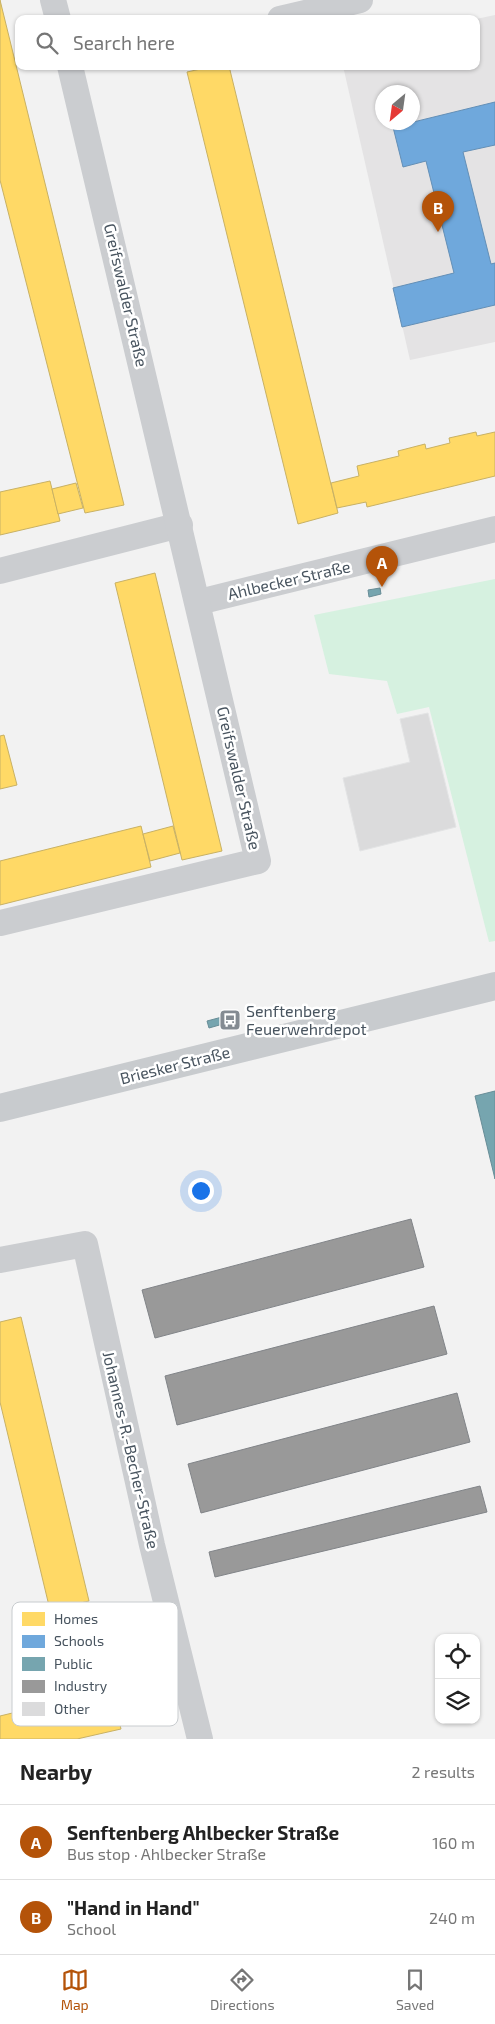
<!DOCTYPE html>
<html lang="en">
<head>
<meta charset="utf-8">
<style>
	:root { --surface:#fff; --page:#f6f6f6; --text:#222; --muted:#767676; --line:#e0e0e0; --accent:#b45309 }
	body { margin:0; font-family:"Exo 2",sans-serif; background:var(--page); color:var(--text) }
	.controls { position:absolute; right:15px; bottom:15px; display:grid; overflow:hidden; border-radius:10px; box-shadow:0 1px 4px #0004 }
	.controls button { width:45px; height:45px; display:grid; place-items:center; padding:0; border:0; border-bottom:1px solid var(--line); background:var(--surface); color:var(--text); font:25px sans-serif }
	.compass { position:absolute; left:375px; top:85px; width:45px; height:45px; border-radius:50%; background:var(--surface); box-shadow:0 1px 4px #0004; rotate:209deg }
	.you { position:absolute; left:200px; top:1190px; width:18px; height:18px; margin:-12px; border:4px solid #fff; border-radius:50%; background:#1a73e8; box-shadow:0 0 0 8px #1a73e833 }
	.badge { display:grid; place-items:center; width:32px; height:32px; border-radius:50%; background:var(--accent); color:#fff; font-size:16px; font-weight:700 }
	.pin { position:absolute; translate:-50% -41px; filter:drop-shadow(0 1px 2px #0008) }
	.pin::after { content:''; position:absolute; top:26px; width:18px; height:15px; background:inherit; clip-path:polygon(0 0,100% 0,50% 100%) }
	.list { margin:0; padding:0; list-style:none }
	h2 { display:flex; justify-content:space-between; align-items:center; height:65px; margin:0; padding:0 20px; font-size:21px }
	h2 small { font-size:16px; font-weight:400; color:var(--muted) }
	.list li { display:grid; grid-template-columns:32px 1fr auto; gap:15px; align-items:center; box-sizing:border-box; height:75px; padding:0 20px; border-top:1px solid var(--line) }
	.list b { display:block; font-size:19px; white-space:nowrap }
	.list p { margin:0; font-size:16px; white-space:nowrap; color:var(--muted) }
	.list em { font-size:16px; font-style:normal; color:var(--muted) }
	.icon { flex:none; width:28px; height:28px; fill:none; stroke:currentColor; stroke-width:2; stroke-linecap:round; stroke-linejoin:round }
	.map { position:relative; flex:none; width:495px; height:1739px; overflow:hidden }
	.search { position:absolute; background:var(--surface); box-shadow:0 1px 4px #0004; left:15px; right:15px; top:15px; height:55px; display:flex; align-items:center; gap:12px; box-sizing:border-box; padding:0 18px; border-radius:10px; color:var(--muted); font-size:19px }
	.sheet { height:215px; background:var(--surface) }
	nav { display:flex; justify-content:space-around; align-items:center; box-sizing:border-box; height:70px; border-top:1px solid var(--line); background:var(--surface); font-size:14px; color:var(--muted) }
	nav a { display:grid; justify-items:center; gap:2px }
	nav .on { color:var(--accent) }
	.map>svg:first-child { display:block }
</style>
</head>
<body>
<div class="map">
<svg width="495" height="1739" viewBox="0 0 495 1739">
	<rect width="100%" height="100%" fill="#f2f2f2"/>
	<path fill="#e4e3e4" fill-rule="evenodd" d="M495,15V342L410,360L343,66H476V19ZM382,92H412V122H382Z"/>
	<path fill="#d6f1e0" d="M495,579V941L489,942L429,707L397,714L387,681L329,674L314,615Z"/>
	<g fill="#ffd966" stroke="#c8b164">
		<path d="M0,0L124,505L85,513L0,180Z"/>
		<path d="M214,66H229L338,513L298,524L187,72Z"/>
		<path d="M476,432L477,436L495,432V476L367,507L366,502L337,508L331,483L359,476L357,466L399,456L398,451L425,444L426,449L450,443L449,438Z"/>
		<path d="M50,481L60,521L0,535V492Z"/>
		<path d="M76,483L83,508L58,514L52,489Z"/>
		<path d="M155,573L222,851L182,860L115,583Z"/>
		<path d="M4,735L17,785L0,789V736Z"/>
		<path d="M141,826L151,867L0,905V861Z"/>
		<path d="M173,826L180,853L150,861L143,834Z"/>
		<path d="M21,1317L89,1601L50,1610L0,1402V1322Z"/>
		<path d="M111,1689L121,1729L77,1739H0V1716Z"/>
	</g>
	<path fill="#6fa8dc" stroke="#638fb6" d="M495,102V145L463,152L491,264L495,263V305L402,327L393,288L454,273L426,161L403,167L393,127Z"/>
	<g fill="#76a5af" stroke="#688d97">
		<path d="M380,588L381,594L369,597L368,590Z"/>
		<path d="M222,1017L223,1024L209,1028L207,1021Z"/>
		<path d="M495,1091V1179L475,1096Z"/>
	</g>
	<g fill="#999" stroke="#818488">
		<path d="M411,1219L424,1267L155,1338L142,1290Z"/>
		<path d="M434,1306L447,1354L177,1425L165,1376Z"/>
		<path d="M457,1393L470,1442L201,1513L188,1464Z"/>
		<path d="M480,1486L487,1512L215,1577L209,1552Z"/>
	</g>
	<path fill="#dbdbdc" stroke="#e3e4e5" d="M428,713L456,827L360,851L343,778L410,762L400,719Z"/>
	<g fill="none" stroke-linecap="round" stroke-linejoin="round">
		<g stroke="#cbcdd0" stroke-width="26">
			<path d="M53,0L58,19"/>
			<path d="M280,19L360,0"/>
			<path d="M0,571L180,525"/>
			<path d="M199,602L495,529"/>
			<path d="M0,923L258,861L70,66"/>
			<path d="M0,1260L85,1244L152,1545L200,1739"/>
		</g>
		<path stroke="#c8cbce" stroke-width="28" d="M0,1108L495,986"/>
	</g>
	<defs>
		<g id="bus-square" transform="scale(1.125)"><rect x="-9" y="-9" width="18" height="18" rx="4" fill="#848b92" stroke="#fff"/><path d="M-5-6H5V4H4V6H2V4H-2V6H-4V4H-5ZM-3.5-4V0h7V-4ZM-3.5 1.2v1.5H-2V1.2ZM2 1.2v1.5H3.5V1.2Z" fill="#fff"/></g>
	</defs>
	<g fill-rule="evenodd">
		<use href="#bus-square" x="230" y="1020"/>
	</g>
	<g text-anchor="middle" stroke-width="5" stroke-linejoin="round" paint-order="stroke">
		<g font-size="16" fill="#48545f" stroke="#fff">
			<text transform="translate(126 295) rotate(77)" y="6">Greifswalder Straße</text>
			<text transform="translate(289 580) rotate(-13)" y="6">Ahlbecker Straße</text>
			<text transform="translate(239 778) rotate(77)" y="6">Greifswalder Straße</text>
			<text transform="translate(175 1065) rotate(-14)" y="6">Briesker Straße</text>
			<text transform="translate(131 1450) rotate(77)" y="6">Johannes-R.-Becher-Straße</text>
		</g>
		<g font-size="16" fill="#48545f" stroke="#fff" text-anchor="start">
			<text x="246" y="1017">Senftenberg<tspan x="246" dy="18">Feuerwehrdepot</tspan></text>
		</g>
	</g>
	<rect x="12" y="1602" width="166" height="124" rx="8" fill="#fff" stroke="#c8cccf" stroke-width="1"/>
	<rect x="22" y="1612" width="23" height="14" fill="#ffd966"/>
	<rect x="22" y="1635" width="23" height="13" fill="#6fa8dc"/>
	<rect x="22" y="1657" width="23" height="14" fill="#76a5af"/>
	<rect x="22" y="1680" width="23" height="13" fill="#999"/>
	<rect x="22" y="1702" width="23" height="14" fill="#dbdbdc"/>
	<g font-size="14" fill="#48545f">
		<text x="54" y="1624">Homes</text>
		<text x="54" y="1646">Schools</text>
		<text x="54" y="1669">Public</text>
		<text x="54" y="1691">Industry</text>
		<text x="54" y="1714">Other</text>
	</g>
</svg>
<div class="controls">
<button><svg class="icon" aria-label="locate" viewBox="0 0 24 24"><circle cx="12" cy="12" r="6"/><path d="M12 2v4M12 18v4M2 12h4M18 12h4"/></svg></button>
<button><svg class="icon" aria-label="layers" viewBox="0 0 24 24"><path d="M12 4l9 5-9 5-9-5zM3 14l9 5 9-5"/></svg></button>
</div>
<svg class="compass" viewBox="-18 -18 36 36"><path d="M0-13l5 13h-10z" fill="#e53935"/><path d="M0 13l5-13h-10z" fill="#767676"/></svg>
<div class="you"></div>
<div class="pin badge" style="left:382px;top:587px">A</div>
<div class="pin badge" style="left:438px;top:232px">B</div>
<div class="search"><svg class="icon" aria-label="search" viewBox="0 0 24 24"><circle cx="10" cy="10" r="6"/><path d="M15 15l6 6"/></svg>Search here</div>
</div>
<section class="sheet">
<h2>Nearby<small>2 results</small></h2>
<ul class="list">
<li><span class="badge">A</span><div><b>Senftenberg Ahlbecker Straße</b><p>Bus stop · Ahlbecker Straße</p></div><em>160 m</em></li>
<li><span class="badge">B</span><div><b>&quot;Hand in Hand&quot;</b><p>School</p></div><em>240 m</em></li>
</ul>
</section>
<nav>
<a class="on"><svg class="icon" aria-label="map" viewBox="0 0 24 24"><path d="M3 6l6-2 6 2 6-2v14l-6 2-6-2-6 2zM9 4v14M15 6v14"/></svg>Map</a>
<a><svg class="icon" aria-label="directions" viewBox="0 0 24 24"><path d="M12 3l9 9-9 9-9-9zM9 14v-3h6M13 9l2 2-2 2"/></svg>Directions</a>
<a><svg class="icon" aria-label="saved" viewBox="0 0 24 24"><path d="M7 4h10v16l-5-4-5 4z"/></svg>Saved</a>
</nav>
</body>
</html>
